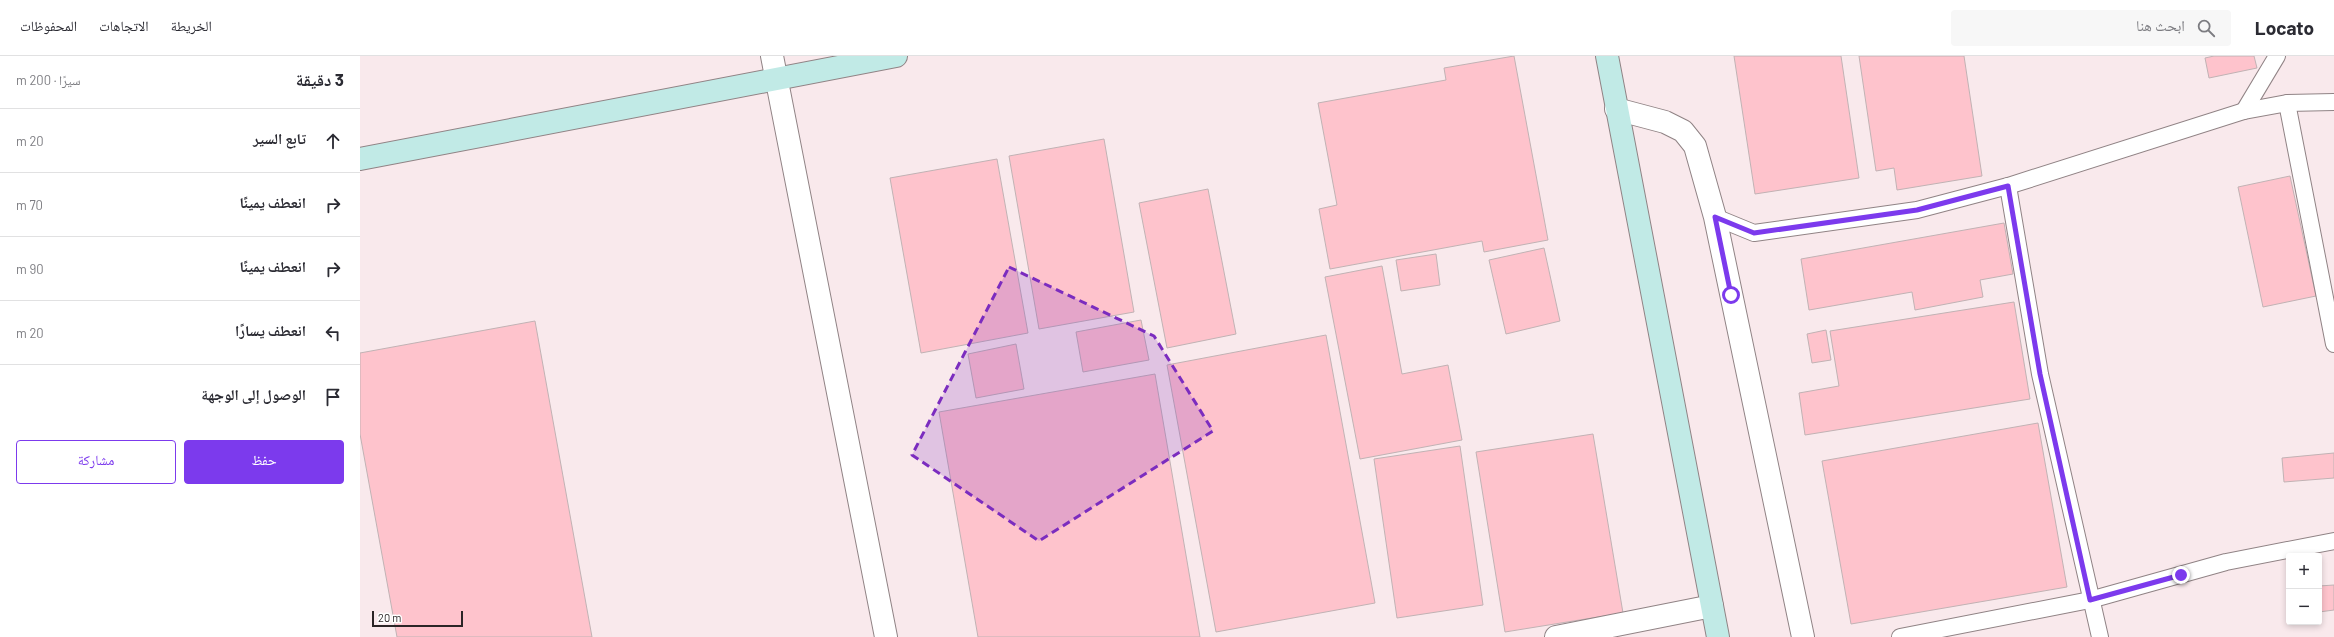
<!DOCTYPE html>
<html lang="ar">
<head>
<meta charset="utf-8">
<style>
	:root { --surface:#fff; --page:#f7f7f7; --text:#2b2b33; --muted:#7c7c81; --line:#e1e1e2; --accent:#7c3aed }
	body { margin:0; font-family:Barlow,"Noto Naskh Arabic",sans-serif; background:var(--page); color:var(--text); direction:rtl }
	.controls { position:absolute; right:12px; bottom:12px; display:grid; overflow:hidden; border-radius:4px; box-shadow:0 2px 6px #0003 }
	.controls button { width:36px; height:36px; display:grid; place-items:center; padding:0; border:0; border-bottom:1px solid var(--line); background:var(--surface); color:var(--text); font:20px sans-serif }
	.scale { position:absolute; left:12px; bottom:10px; width:91px; box-sizing:border-box; padding-left:4px; border:2px solid #2b2526; border-top:0; font-size:11px; line-height:14px; white-space:nowrap; color:#2b2526; -webkit-text-stroke:3px #fff; paint-order:stroke }
	.stop { position:absolute; width:12px; height:12px; margin:-9px; border:3px solid #7c3aed; border-radius:50%; background:#fff }
	.stop.end { background:#7c3aed; border-color:#fff; box-shadow:0 1px 4px #0008 }
	.list { margin:0; padding:0; list-style:none }
	h2 { display:flex; justify-content:space-between; align-items:center; height:52px; margin:0; padding:0 16px; font-size:17px }
	h2 small { font-size:13px; font-weight:400; color:var(--muted) }
	.list li { display:grid; grid-template-columns:26px 1fr auto; gap:12px; align-items:center; box-sizing:border-box; height:64px; padding:0 16px; border-top:1px solid var(--line) }
	.list b { display:block; font-size:15px; white-space:nowrap }
	.list em { font-size:13px; font-style:normal; color:var(--muted) }
	.actions { display:flex; gap:8px; padding:12px 16px }
	.actions a { flex:1; padding:9px 0; border:1px solid var(--accent); border-radius:4px; text-align:center; font-size:14px; color:var(--accent) }
	.actions .main { background:var(--accent); color:#fff }
	.icon { flex:none; width:22px; height:22px; fill:none; stroke:currentColor; stroke-width:2; stroke-linecap:round; stroke-linejoin:round }
	.map { position:relative; flex:none; width:1974px; height:581px; overflow:hidden; direction:ltr }
	header { display:flex; align-items:center; gap:24px; box-sizing:border-box; height:56px; padding:0 20px; background:var(--surface); border-bottom:1px solid var(--line) }
	header strong { font-size:19px }
	nav { display:flex; gap:22px; margin-inline-start:auto; font-size:14px }
	.search { width:280px; height:36px; background:var(--page); display:flex; align-items:center; gap:10px; box-sizing:border-box; padding:0 14px; border-radius:4px; color:var(--muted); font-size:15px }
	main { display:flex }
	aside { flex:1; background:var(--surface) }
	.map>svg:first-child { display:block }
</style>
</head>
<body>
<header>
<strong>Locato</strong>
<div class="search"><svg class="icon" aria-label="search" viewBox="0 0 24 24"><circle cx="10" cy="10" r="6"/><path d="M15 15l6 6"/></svg>ابحث هنا</div>
<nav><a>الخريطة</a><a>الاتجاهات</a><a>المحفوظات</a></nav>
</header>
<main>
<div class="map">
<svg width="1974" height="581" viewBox="0 0 1974 581">
	<rect width="100%" height="100%" fill="#f9e9ec"/>
	<g fill="#fec3cc" stroke="#c1b2b4">
		<path d="M1154,0L1188,184L1124,196L1122,185L970,213L959,153L977,149L958,47L1086,24L1084,12Z"/>
		<path d="M1374,0H1481L1499,122L1395,138Z"/>
		<path d="M1499,0H1604L1622,120L1537,134L1534,112L1516,115Z"/>
		<path d="M1854,0H1894L1897,12L1849,22L1845,2Z"/>
		<path d="M744,83L774,256L679,273L649,100Z"/>
		<path d="M637,103L668,277L561,297L530,122Z"/>
		<path d="M1930,120L1956,240L1903,251L1878,131Z"/>
		<path d="M848,133L876,278L807,292L779,147Z"/>
		<path d="M1644,167L1653,218L1620,224L1623,241L1555,254L1552,236L1449,254L1441,203Z"/>
		<path d="M1184,192L1200,265L1146,278L1129,204Z"/>
		<path d="M1076,198L1080,229L1041,235L1036,204Z"/>
		<path d="M1022,210L1042,318L1088,309L1102,384L1000,403L965,221Z"/>
		<path d="M1654,246L1670,343L1445,379L1439,337L1479,330L1470,275Z"/>
		<path d="M781,264L789,304L723,316L716,276Z"/>
		<path d="M175,265L232,581H37L0,378V297Z"/>
		<path d="M1466,274L1471,304L1452,307L1447,278Z"/>
		<path d="M966,279L1015,547L856,576L807,309Z"/>
		<path d="M656,288L664,333L616,342L608,298Z"/>
		<path d="M795,318L840,581H618L579,356Z"/>
		<path d="M1678,367L1707,531L1491,568L1462,405Z"/>
		<path d="M1233,378L1263,557L1145,576L1116,396Z"/>
		<path d="M1100,390L1123,549L1037,562L1014,403Z"/>
		<path d="M1974,397V422L1924,426L1922,402Z"/>
		<path d="M1974,529V554L1959,556V530Z"/>
	</g>
	<g fill="none" stroke-linecap="round" stroke-linejoin="round">
		<g stroke="#908385" stroke-width="18">
			<g id="lane">
				<path d="M1927,47L1974,288"/>
				<path d="M1884,55L1917,0"/>
				<path d="M1648,130L1680,318L1740,581"/>
				<path d="M1355,161L1394,177L1557,154L1648,130L1884,55L1927,47L1974,46"/>
				<path d="M1540,581L1730,544L1866,506L1974,485"/>
			</g>
		</g>
		<g stroke="#908385" stroke-width="24">
			<g id="street">
				<path d="M412,0L526,581"/>
				<path d="M1256,53L1305,66L1323,75L1335,90L1355,161L1443,581"/>
				<path d="M1196,581L1352,550"/>
			</g>
		</g>
		<g stroke="#908385" stroke-width="24">
			<g id="secondary">
				<path d="M1247,0L1358,581"/>
				<path d="M0,103L536,0"/>
			</g>
		</g>
		<use href="#lane" stroke="#fff" stroke-width="16"/>
		<use href="#street" stroke="#fff" stroke-width="22"/>
		<use href="#secondary" stroke="#c1eae6" stroke-width="22"/>
	</g>
	<g fill="none" stroke-linecap="round" stroke-linejoin="round">
		<path stroke="#7c3aed" stroke-width="5" d="M1371,239L1355,161L1394,177L1557,154L1648,130L1680,318L1730,544L1821,519"/>
	</g>
	<path fill="#7b2cbf" fill-opacity="0.2" stroke="#7b2cbf" stroke-width="3" stroke-dasharray="8 5" stroke-linejoin="round" d="M649,211L794,280L853,375L679,485L552,399Z"/>
</svg>
<div class="controls">
<button>+</button>
<button>−</button>
</div>
<div class="scale">20 m</div>
<div class="stop" style="left:1371px;top:239px"></div>
<div class="stop end" style="left:1821px;top:519px"></div>
</div>
<aside>
<h2>3 دقيقة<small>سيرًا · 200 m</small></h2>
<ul class="list">
<li><svg class="icon" aria-label="ahead" viewBox="0 0 24 24"><path d="M12 20V5M6 11l6-6 6 6"/></svg><div><b>تابع السير</b></div><em>20 m</em></li>
<li><svg class="icon" aria-label="right" viewBox="0 0 24 24"><path d="M7 20v-9h11M14 6l5 5-5 5"/></svg><div><b>انعطف يمينًا</b></div><em>70 m</em></li>
<li><svg class="icon" aria-label="right" viewBox="0 0 24 24"><path d="M7 20v-9h11M14 6l5 5-5 5"/></svg><div><b>انعطف يمينًا</b></div><em>90 m</em></li>
<li><svg class="icon" aria-label="left" viewBox="0 0 24 24"><path d="M17 20v-9H6M10 6l-5 5 5 5"/></svg><div><b>انعطف يسارًا</b></div><em>20 m</em></li>
<li><svg class="icon" aria-label="arrive" viewBox="0 0 24 24"><path d="M6 21V4h12l-3 4 3 4H6"/></svg><div><b>الوصول إلى الوجهة</b></div></li>
</ul>
<div class="actions"><a class="main">حفظ</a><a>مشاركة</a></div>
</aside>
</main>
</body>
</html>
